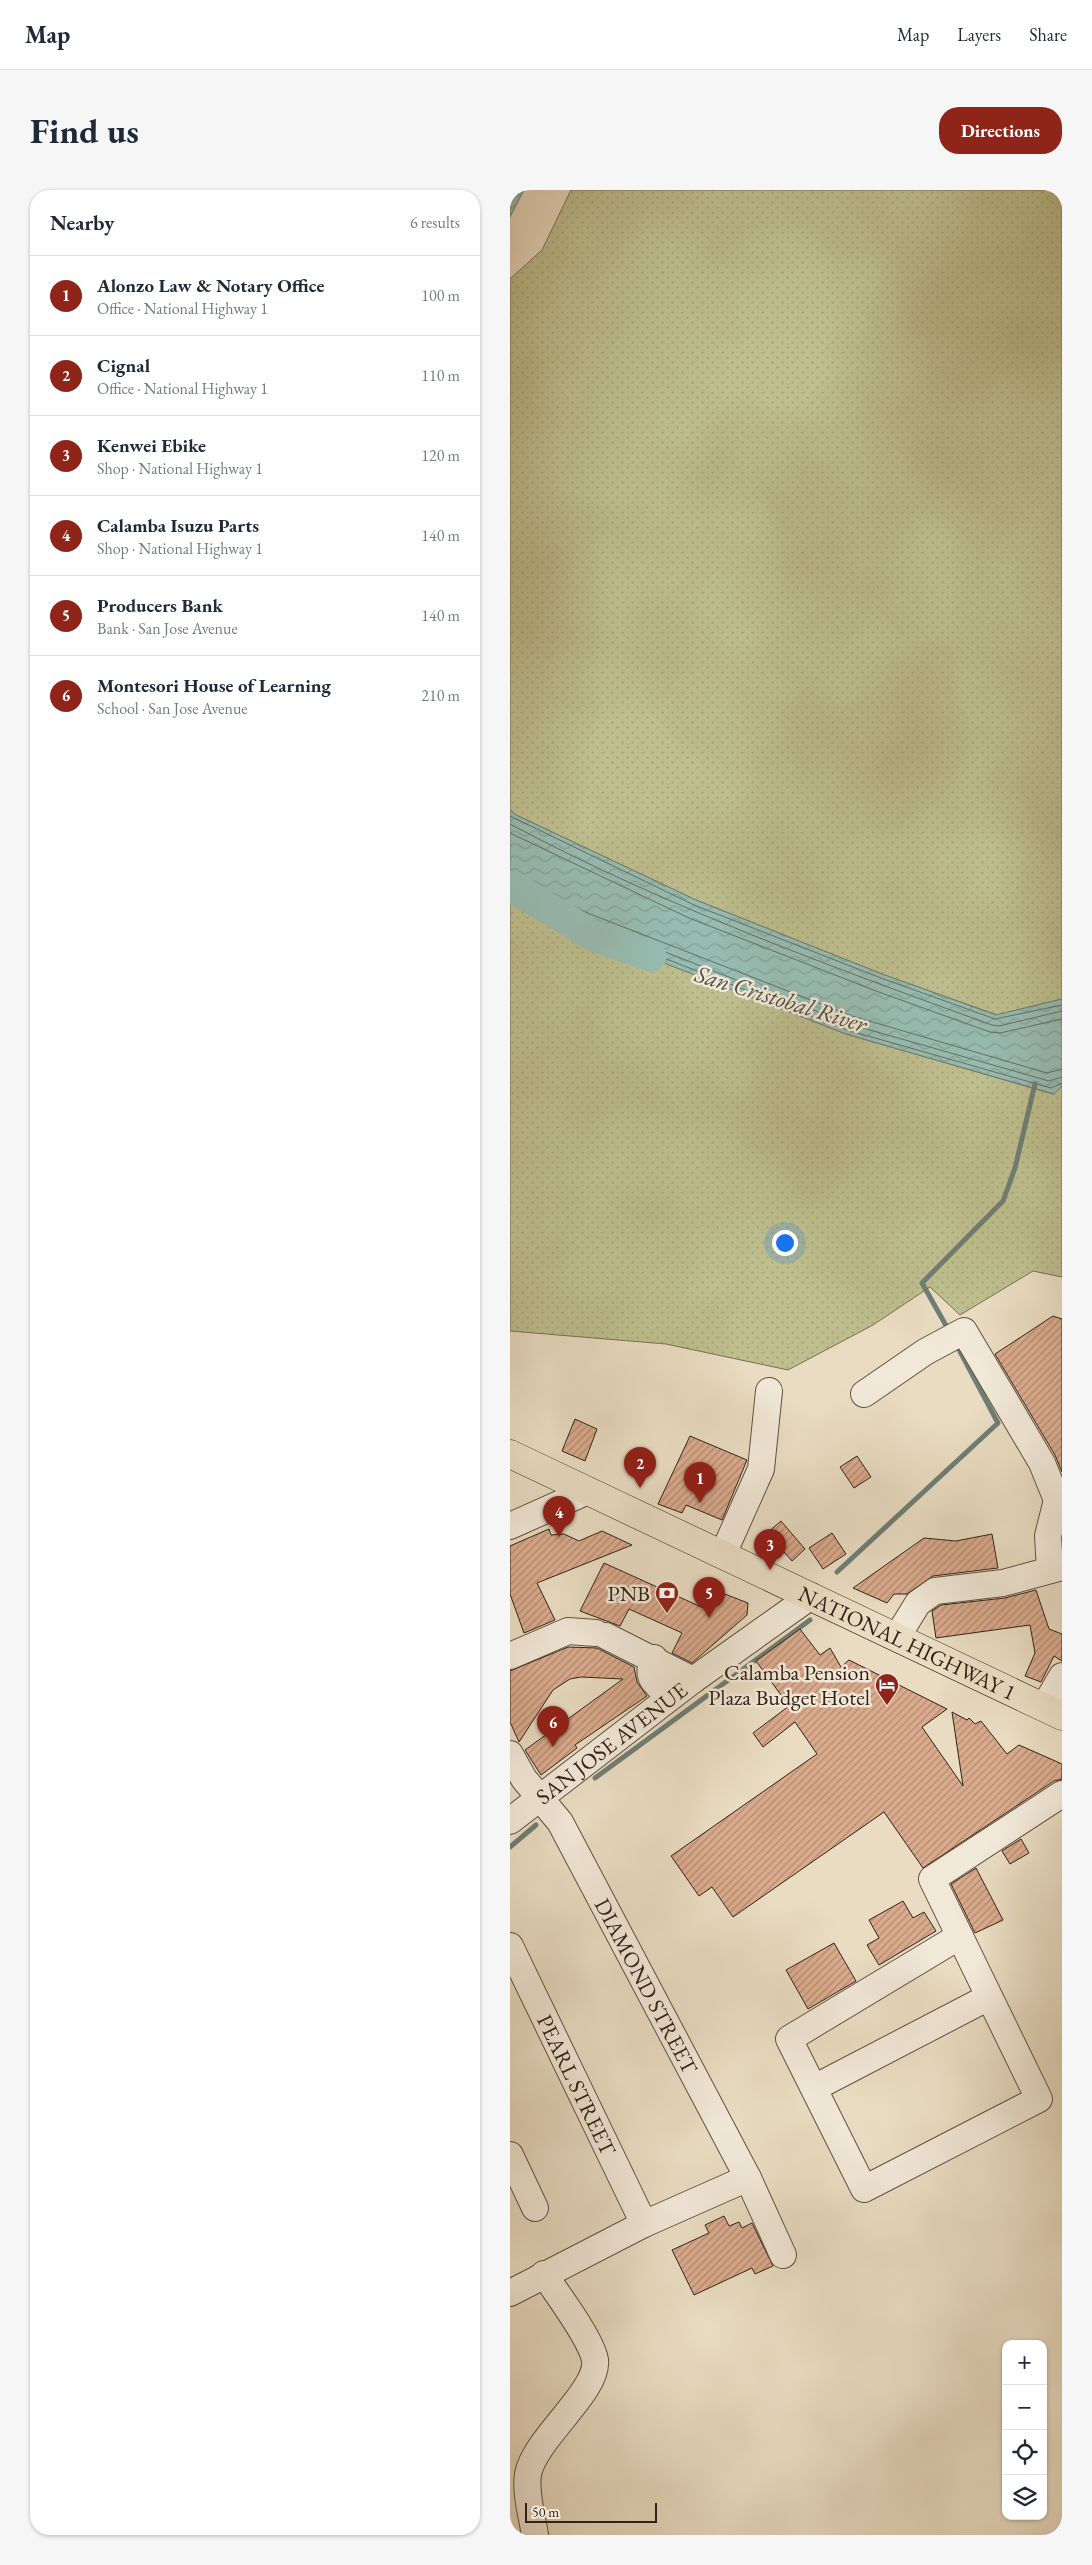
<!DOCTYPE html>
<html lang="en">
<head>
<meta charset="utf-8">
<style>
	:root { --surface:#fff; --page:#f6f6f7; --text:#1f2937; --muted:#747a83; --line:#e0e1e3; --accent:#8f2418 }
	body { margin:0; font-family:"EB Garamond",serif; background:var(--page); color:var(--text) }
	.controls { position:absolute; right:15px; bottom:15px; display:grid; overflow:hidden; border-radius:10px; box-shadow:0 1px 4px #0004 }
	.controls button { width:45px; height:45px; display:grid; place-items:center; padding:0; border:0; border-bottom:1px solid var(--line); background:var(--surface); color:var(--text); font:25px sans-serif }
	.scale { position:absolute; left:15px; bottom:12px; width:132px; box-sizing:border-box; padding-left:5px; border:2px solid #322217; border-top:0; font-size:14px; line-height:18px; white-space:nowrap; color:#322217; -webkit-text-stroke:4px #f1e8d7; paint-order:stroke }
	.you { position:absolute; left:274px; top:1052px; width:18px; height:18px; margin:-12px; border:4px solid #fff; border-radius:50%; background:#1a73e8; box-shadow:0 0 0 8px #1a73e833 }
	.badge { display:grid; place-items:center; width:32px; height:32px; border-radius:50%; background:var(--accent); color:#fff; font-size:16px; font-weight:700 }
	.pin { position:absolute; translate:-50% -41px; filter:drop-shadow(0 1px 2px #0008) }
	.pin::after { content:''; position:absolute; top:26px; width:18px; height:15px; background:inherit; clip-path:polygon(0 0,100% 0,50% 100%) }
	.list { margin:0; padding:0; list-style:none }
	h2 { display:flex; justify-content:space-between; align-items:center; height:65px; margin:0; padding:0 20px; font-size:21px }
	h2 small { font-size:16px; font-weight:400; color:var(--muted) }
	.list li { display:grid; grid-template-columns:32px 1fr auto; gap:15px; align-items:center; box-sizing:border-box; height:80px; padding:0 20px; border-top:1px solid var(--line) }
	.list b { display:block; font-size:19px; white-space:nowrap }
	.list p { margin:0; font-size:16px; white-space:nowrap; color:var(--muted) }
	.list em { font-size:16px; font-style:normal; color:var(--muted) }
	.icon { flex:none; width:28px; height:28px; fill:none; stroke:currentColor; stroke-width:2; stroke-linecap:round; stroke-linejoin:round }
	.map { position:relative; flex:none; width:552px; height:2345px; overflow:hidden; border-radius:20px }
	header { display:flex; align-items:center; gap:30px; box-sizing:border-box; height:70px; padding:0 25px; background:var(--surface); border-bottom:1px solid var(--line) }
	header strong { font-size:24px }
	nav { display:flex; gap:28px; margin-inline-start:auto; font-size:18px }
	.intro { display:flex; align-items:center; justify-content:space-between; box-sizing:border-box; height:120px; padding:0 30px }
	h1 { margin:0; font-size:35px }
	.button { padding:12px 22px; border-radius:20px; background:var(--accent); color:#fff; font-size:18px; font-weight:700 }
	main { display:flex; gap:30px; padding:0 30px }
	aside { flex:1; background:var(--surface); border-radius:20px; box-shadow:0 1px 4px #0004 }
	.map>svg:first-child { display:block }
</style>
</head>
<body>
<header>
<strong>Map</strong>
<nav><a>Map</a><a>Layers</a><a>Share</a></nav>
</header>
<div class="intro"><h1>Find us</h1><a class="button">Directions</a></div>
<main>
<aside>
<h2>Nearby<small>6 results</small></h2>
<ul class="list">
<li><span class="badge">1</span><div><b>Alonzo Law &amp; Notary Office</b><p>Office · National Highway 1</p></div><em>100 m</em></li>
<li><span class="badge">2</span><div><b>Cignal</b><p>Office · National Highway 1</p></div><em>110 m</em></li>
<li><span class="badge">3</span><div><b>Kenwei Ebike</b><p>Shop · National Highway 1</p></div><em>120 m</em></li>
<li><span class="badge">4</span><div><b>Calamba Isuzu Parts</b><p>Shop · National Highway 1</p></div><em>140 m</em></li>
<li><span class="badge">5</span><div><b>Producers Bank</b><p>Bank · San Jose Avenue</p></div><em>140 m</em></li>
<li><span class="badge">6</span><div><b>Montesori House of Learning</b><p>School · San Jose Avenue</p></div><em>210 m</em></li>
</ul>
</aside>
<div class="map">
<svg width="552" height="2345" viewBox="0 0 552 2345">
	<defs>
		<pattern id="grass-dots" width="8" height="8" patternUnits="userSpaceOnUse" patternTransform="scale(1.25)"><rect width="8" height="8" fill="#bebe8e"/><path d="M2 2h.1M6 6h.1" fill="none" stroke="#a4a37a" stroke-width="1.8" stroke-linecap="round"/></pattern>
		<pattern id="water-waves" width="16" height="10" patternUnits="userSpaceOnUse" patternTransform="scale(1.25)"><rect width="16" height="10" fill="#97bcb2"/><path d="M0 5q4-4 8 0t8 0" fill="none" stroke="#83a198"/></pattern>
		<pattern id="building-hatch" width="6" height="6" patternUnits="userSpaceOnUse" patternTransform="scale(1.25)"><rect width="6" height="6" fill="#daaa8d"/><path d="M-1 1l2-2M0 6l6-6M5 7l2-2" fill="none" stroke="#b18a72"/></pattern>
	</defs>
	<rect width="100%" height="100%" fill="#e9dcc2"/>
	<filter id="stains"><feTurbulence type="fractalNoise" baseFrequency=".004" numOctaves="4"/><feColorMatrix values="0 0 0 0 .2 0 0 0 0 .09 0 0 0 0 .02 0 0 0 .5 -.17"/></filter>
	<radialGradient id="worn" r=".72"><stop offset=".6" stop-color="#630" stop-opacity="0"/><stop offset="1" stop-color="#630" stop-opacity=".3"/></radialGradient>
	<g fill="url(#grass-dots)" stroke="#787052">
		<path d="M61,0H552V809L487,825L372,784L186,710L6,625L0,620V89L32,60Z"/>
		<path d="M0,709L11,717L336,844L543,904L552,896V1087L523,1081L450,1125L420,1097L363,1135L278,1180L156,1154L0,1141Z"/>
	</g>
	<g fill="url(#water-waves)" stroke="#6f7e74">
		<path d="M0,0H14L0,27Z"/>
		<path d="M0,620L6,625L186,710L372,784L486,825L552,809V896L544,904L336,844L11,717L0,709Z"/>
	</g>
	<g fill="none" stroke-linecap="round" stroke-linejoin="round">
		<g stroke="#646f64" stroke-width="1">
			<path d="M0,626L184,715L371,788L485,829L552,815"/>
			<path d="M0,634C154,716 319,776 482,835L489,836L552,821"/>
			<path d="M0,643L179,728L366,801L480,842L490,843L552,829"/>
			<path d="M0,691L9,693L21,701L342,826L537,883L552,879"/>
			<path d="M0,699L7,700L17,708L339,834L539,891L552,887"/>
			<path d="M0,705L14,713L337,840L541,898L552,893"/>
		</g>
		<g stroke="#6f7e74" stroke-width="5">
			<path d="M438,1139L412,1093L493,1011L505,978L525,894"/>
			<path d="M327,1382L488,1233L446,1154"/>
			<path d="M85,1588L300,1430"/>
			<path d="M0,1657L26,1635"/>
		</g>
		<path stroke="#97bcb2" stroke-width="31" d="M0,696L84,746L141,766"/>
	</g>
	<g fill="url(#building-hatch)" stroke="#322217">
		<path d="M543,1126L552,1129V1282L545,1265L485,1164Z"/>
		<path d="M65,1229L87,1239L75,1271L52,1261Z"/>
		<path d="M180,1246L237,1270L212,1330L176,1315L172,1323L148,1314Z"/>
		<path d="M347,1266L361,1287L344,1298L330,1277Z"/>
		<path d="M271,1331L295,1359L282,1371L257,1343Z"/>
		<path d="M39,1339L41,1345L54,1344L69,1351L92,1341L122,1355L27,1393L45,1430L14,1443L0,1404V1356Z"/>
		<path d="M322,1343L336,1364L313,1379L299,1358Z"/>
		<path d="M482,1344L488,1378L423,1386L397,1404H384L377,1413L343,1398L414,1348L446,1351Z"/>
		<path d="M94,1373L198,1420L207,1401L238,1413L237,1425L182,1473L162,1463L172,1443L119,1419L110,1436L70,1421Z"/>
		<path d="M526,1400L539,1439L552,1444V1471L544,1466L531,1492L515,1486L525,1463L520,1435L426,1448L422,1421L431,1415L495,1408Z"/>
		<path d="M290,1439L310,1465L320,1458L331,1477L339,1470L437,1519L412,1537L453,1596L442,1522L457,1530L459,1528L465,1534L471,1531L497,1564L509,1555L552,1574V1589L544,1591L413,1678L374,1622L223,1727L202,1697L189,1706L161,1666L307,1564L285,1532L253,1557L243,1543L279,1516L246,1471Z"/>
		<path d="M58,1457L87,1458L124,1477L127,1492L137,1506L65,1555L67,1558L31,1585L15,1560L113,1489L71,1487L60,1489L43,1500L9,1552L0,1532V1481Z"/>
		<path d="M511,1649L519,1663L500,1674L492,1661Z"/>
		<path d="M466,1678L493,1730L465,1743L441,1694Z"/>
		<path d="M393,1711L403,1728L414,1722L426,1741L369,1775L357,1755L369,1748L359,1730Z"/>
		<path d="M324,1753L346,1791L298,1819L276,1780Z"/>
		<path d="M214,2026L219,2036L229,2032L232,2038L242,2033L263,2076L245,2084L242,2078L184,2105L162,2060L199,2043L195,2035Z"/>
	</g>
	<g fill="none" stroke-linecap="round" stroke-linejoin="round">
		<g stroke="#605042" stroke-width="28">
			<g id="minor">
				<path d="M354,1204L415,1162L454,1141L532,1273L547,1310L538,1346L540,1380"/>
				<path d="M0,1336L78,1301"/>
				<path d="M213,1364L251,1279L259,1201"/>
				<path d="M96,1446L183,1490"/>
				<path d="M387,1447L408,1413L425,1401L493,1393L552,1377"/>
				<path d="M0,1466L58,1441L86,1443"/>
				<path d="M144,1468C134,1489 146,1493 160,1507"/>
				<path d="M534,1517L552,1486"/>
				<path id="s1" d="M0,1564L14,1589L50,1632L238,1988L273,2065"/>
				<path id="s2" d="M0,1631L183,1490L301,1406"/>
				<path d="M450,1746L279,1849L354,1999L529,1909L422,1689L552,1604"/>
				<path id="s3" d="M0,1756L134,2034"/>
				<path d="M304,1898L479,1807"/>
				<path d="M0,1965L25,2018"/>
				<path d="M0,2103L134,2034L238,1988"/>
				<path d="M25,2345C22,2326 15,2303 18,2284C25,2248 89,2201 85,2170C81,2148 47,2104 34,2084"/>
			</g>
		</g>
		<g stroke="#322217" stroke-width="29">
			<g id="highway">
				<path id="s4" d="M0,1264L552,1526"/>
			</g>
		</g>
		<use href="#minor" stroke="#f1e8d7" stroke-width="26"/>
		<use href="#highway" stroke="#e9dcc2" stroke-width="28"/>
	</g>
	<defs>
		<g id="bank-pin" transform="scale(1.25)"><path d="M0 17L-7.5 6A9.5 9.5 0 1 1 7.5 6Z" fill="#8f2418" stroke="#f1e8d7"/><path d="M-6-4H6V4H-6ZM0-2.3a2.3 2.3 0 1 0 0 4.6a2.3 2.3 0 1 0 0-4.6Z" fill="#fff"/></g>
		<g id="hotel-pin" transform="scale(1.25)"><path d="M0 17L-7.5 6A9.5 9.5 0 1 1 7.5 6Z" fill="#8f2418" stroke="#f1e8d7"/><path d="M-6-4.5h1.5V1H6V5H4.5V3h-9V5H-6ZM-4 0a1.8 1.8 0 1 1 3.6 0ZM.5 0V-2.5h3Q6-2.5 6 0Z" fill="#fff"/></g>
	</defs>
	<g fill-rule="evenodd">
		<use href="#bank-pin" x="157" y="1403"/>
		<use href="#hotel-pin" x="377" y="1495"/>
	</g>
	<g text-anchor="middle" stroke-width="5" stroke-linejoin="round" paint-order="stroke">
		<g font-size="22" fill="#322217" stroke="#f1e8d7" text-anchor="end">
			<text x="140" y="1411">PNB</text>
			<text x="360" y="1490">Calamba Pension<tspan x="360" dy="25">Plaza Budget Hotel</tspan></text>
		</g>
		<g font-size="22" fill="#322217" stroke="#f1e8d7">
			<text dy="8" stroke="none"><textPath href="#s4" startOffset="440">NATIONAL HIGHWAY 1</textPath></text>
			<text dy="8" stroke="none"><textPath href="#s2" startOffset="128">SAN JOSE AVENUE</textPath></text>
			<text dy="8" stroke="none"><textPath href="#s1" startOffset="270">DIAMOND STREET</textPath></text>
			<text dy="8" stroke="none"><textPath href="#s3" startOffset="154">PEARL STREET</textPath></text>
		</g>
		<g font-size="24" font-style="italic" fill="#505046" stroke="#f1e8d7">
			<text transform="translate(271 809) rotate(17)" y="8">San Cristobal River</text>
		</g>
	</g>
	<rect width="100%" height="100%" filter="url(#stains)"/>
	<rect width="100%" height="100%" fill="url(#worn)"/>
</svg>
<div class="controls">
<button>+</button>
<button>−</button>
<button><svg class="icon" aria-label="locate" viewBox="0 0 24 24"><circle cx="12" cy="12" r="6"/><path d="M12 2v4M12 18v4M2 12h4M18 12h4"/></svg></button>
<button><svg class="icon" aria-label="layers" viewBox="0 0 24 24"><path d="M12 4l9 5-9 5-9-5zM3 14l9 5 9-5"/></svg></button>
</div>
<div class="scale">50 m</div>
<div class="you"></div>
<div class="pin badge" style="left:190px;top:1313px">1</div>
<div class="pin badge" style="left:130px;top:1298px">2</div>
<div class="pin badge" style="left:260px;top:1380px">3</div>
<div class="pin badge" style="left:49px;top:1347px">4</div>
<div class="pin badge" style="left:199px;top:1428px">5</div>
<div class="pin badge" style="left:43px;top:1557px">6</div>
</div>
</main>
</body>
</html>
